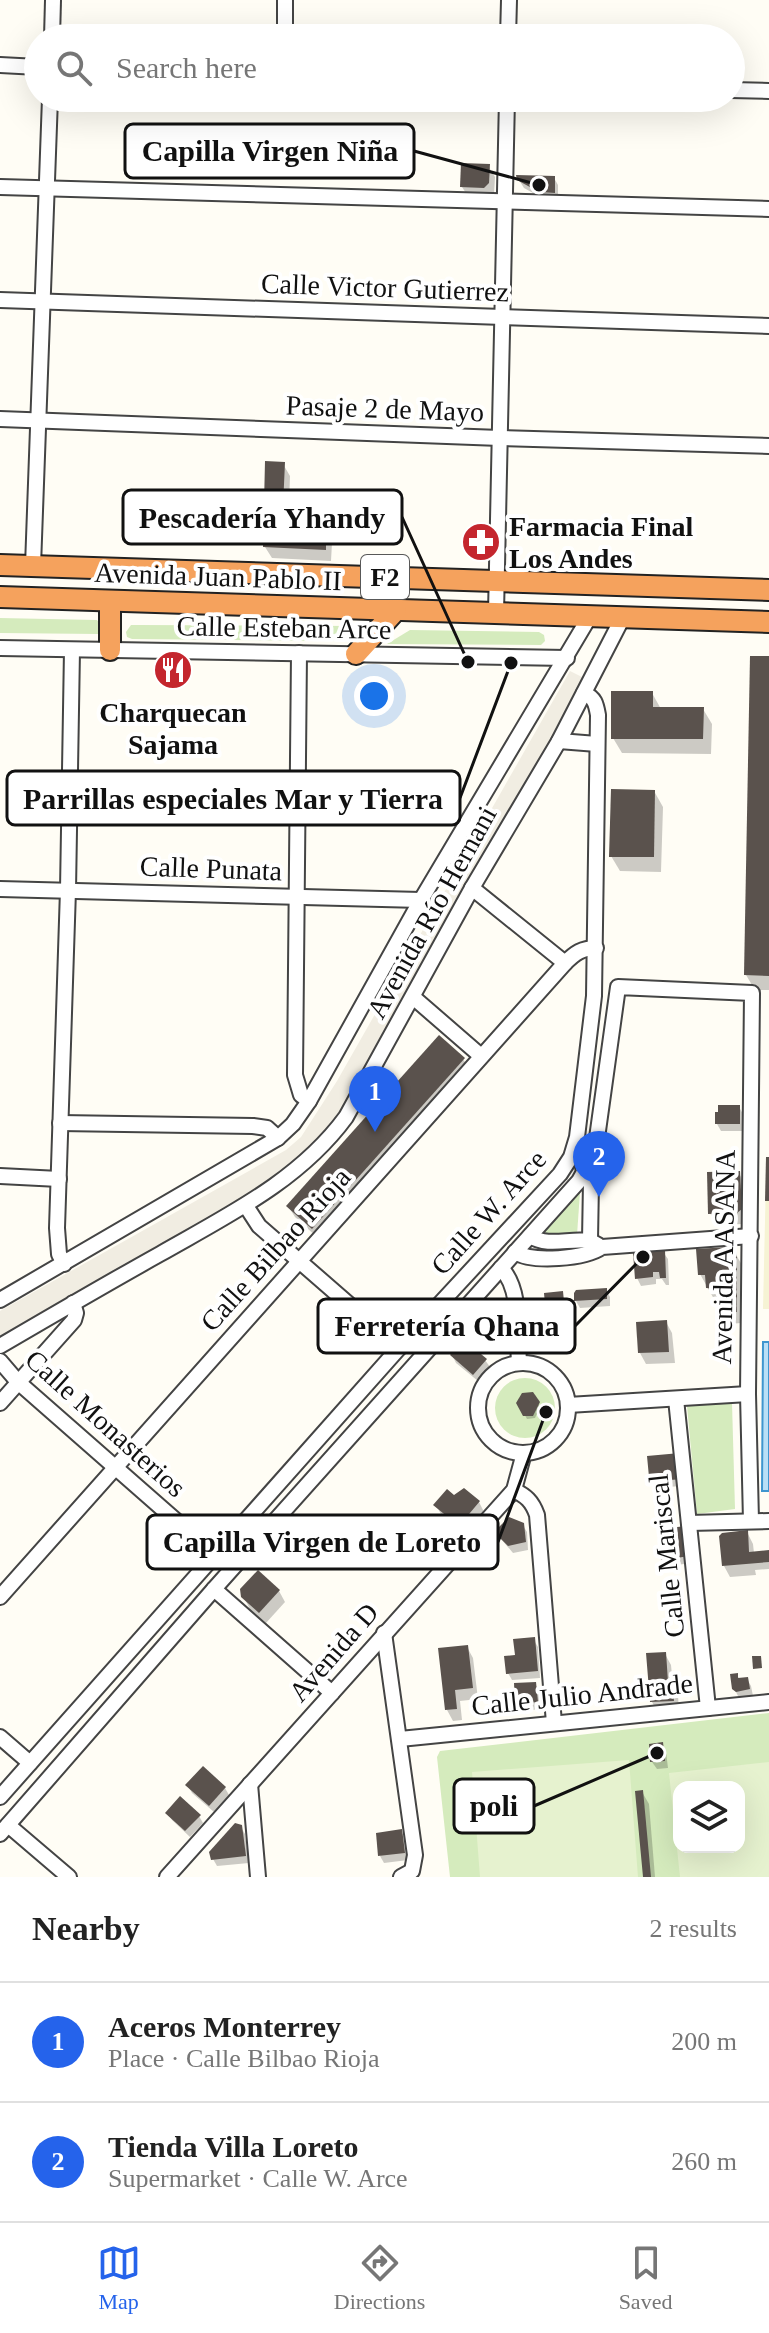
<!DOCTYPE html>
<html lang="en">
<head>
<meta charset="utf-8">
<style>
	:root { --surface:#fff; --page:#f6f6f6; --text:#222; --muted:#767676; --line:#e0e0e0; --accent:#2563eb }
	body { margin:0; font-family:"Times New Roman",serif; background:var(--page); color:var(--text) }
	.controls { position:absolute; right:24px; bottom:24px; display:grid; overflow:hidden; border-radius:16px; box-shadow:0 8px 32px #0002 }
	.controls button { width:72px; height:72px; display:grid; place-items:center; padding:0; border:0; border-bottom:2px solid var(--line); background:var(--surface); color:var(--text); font:40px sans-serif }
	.you { position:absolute; left:374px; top:696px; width:28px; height:28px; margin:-20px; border:6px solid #fff; border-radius:50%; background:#1a73e8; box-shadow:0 0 0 12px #1a73e833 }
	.badge { display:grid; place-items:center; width:52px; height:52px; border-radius:50%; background:var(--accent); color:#fff; font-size:26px; font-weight:700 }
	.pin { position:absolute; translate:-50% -66px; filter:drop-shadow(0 2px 4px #0008) }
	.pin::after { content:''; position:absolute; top:42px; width:28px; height:24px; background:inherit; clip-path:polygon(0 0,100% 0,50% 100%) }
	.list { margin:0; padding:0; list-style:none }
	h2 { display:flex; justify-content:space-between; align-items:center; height:104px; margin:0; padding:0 32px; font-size:34px }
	h2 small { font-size:26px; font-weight:400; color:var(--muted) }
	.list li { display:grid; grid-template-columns:52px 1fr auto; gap:24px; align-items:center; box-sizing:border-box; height:120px; padding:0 32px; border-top:2px solid var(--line) }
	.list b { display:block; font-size:30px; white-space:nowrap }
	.list p { margin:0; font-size:26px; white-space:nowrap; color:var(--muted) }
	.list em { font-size:26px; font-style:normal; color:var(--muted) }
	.icon { flex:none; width:44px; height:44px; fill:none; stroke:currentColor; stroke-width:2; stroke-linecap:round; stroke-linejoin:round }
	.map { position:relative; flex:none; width:769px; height:1877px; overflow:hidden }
	.search { position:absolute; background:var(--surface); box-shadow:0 8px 32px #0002; left:24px; right:24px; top:24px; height:88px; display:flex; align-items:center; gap:20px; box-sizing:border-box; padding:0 28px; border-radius:44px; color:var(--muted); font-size:30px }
	.sheet { height:344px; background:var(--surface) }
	nav { display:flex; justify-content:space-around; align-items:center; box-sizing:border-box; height:112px; border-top:2px solid var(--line); background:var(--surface); font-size:22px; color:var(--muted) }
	nav a { display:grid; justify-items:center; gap:4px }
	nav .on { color:var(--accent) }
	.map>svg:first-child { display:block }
</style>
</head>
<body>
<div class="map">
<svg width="769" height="1877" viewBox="0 0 769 1877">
	<rect width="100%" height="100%" fill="#fffdf5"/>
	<path fill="#f6f3d4" d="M766,1177H769V1309H763Z"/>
	<g fill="#d5ebbd" fill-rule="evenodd">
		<path d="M0,618L97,620L100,624L101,632L98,634L0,633Z"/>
		<path d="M131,625H137L355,626L337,641L132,639L127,637L126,632Z"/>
		<path d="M410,630L539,632L544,635L545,641L541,645L387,644Z"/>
		<path d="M580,1192L577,1235L540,1237Z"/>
		<circle cx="525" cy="1408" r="30"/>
		<path d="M732,1403L735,1509L697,1514L687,1406Z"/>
		<path d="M769,1713V1877H450L437,1757L440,1751ZM679,1787H739V1847H679Z"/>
	</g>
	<g fill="#e6f2cf" fill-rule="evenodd">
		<path d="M629,1760L638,1877H480L472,1772Z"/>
		<path d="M769,1762V1877H680L669,1773ZM679,1787H739V1847H679Z"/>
	</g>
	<path fill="#f1ede2" d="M570,671L588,680L337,1126L291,1170L0,1339V1311L286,1150L301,1137L337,1081Z"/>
	<path fill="#b9e0f7" stroke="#3f96cf" stroke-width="2" d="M763,1342H769V1491H762Z"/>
	<g fill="#0003">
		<path d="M488,166L495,177L494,195L469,198L462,187Z"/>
		<path d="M554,178L558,185V199H544L524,188L519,180Z"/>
		<path d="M283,464L290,476L288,531L325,532L332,543L331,561L272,558L265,547Z"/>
		<path d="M769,658V990H755L746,975Z"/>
		<path d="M652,693L661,709H703L712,724L711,754L622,753L613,738Z"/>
		<path d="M654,791L663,807L661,872L620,871L611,856Z"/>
		<path d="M463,1059L470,1070L319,1239L295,1217L288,1206Z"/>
		<path d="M739,1107L743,1114V1131H721L717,1124Z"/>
		<path d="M739,1173L745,1185L744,1224L717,1225L710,1213Z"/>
		<path d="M663,1252L668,1259L669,1285H666L662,1279H656V1284L641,1286L637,1278Z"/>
		<path d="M735,1253L742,1265V1323L727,1324L720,1312V1299H714L700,1274Z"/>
		<path d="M606,1290L610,1297V1306L580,1308L576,1301Z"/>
		<path d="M563,1296L564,1305L549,1306L547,1304Z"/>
		<path d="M666,1322L672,1333L675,1363L646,1364L640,1353Z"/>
		<path d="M452,1355L485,1360L490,1367L478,1381L456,1363Z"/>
		<path d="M532,1394L540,1407L535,1418L527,1419L518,1403Z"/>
		<path d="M679,1455L685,1486L665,1487L662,1483L655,1484L651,1477Z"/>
		<path d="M454,1497L479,1502L485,1514L466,1536L442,1516L436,1505Z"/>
		<path d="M522,1524L527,1532L528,1550L513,1553L496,1533Z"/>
		<path d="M660,1531L693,1563L667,1566L663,1559Z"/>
		<path d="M747,1532L753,1544L754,1553L769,1552V1569L755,1570L756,1575L730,1577L724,1566Z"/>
		<path d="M279,1591L285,1602L266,1623L250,1609L243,1596Z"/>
		<path d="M533,1639L538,1647L540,1678L512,1680L508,1673Z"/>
		<path d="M467,1647L473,1658L478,1699L460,1701L462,1720L453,1721L447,1710Z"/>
		<path d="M665,1654L671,1665L673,1686L678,1695L679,1712L658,1713L652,1702Z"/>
		<path d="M737,1675L740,1680L747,1679L751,1686L753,1696L742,1698L738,1696L734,1688Z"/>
		<path d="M535,1684L539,1691L540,1709L522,1711L517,1703Z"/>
		<path d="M662,1745L666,1752L668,1768L657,1769L652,1762Z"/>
		<path d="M188,1786L225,1788L229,1795L214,1812L192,1793Z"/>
		<path d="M642,1792L649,1804L655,1877H645Z"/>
		<path d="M167,1813L199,1816L203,1823L190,1837L172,1820Z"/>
		<path d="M240,1826L245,1834L249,1863L217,1866L213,1859Z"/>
		<path d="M401,1832L406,1839L408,1860L384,1863L380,1856Z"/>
	</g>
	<g fill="#5a524d">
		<path d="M461,163L490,164L489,183L484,188L460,187Z"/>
		<path d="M516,175L555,176V193L539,192L517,180Z"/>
		<path d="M265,461L285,462L282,529L326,530V550L263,547Z"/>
		<path d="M750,656H769V976L744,975Z"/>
		<path d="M611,691H653V707H704L703,739H611Z"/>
		<path d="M611,789L655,790L654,857H609Z"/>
		<path d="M439,1035L465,1058L312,1229L286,1206Z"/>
		<path d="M718,1105H740V1124H715V1112H718Z"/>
		<path d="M766,1157H769V1201H765Z"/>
		<path d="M740,1171L742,1209L737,1213L708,1214L707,1172Z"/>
		<path d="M729,1247L737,1252V1312L718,1313V1289L706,1288L705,1275H698L696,1249Z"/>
		<path d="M665,1250L666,1278H660L659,1272H653V1277L635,1279L633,1252Z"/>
		<path d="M607,1288V1299L574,1301V1293L576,1290Z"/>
		<path d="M563,1291L564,1302L545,1304L544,1293Z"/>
		<path d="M667,1320L669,1352L638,1353L636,1322Z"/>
		<path d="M463,1339L487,1359L473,1375L450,1355Z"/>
		<path d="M533,1392L540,1402L533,1416H523L516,1403L522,1393Z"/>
		<path d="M680,1453L682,1479L659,1481V1476L649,1477L647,1456Z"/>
		<path d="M464,1488L480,1501L459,1526L433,1505L447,1489L454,1495Z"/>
		<path d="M509,1517L524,1523L526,1542L508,1546L494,1532Z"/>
		<path d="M687,1526L690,1556L661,1560L658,1529Z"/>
		<path d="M748,1530L749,1552L769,1550V1562L722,1566L719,1536L722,1533Z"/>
		<path d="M258,1570L280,1590L259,1613L241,1597L240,1589Z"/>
		<path d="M535,1637L538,1671L506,1674L504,1656L515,1655L513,1639Z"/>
		<path d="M468,1645L473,1688L455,1690L457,1709L445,1710L438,1648Z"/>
		<path d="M666,1652L668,1682H672L674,1701L650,1702L646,1653Z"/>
		<path d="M752,1656H761L762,1668L753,1669Z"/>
		<path d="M738,1673V1678L748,1677L750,1689L736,1692L732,1689L730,1674Z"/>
		<path d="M536,1682L538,1702L515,1704L514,1683Z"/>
		<path d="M663,1742L665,1761L650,1762L649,1744Z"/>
		<path d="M203,1766L226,1787L209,1806L185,1785Z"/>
		<path d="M643,1790L651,1877H643L635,1791Z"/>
		<path d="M180,1796L201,1815L185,1831L165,1813Z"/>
		<path d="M235,1823L242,1825L246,1856L211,1860L209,1852Z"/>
		<path d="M402,1829L405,1853L378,1856L376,1833Z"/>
	</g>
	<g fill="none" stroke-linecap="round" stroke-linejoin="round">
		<g stroke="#444" stroke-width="18">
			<g id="minor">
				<path d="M52,38L53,0"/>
				<path d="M285,38V0"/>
				<path d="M508,38L509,0"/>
				<path d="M0,65L38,67"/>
				<path d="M731,90L769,91"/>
				<path d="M0,187L769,209"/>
				<path d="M0,300L769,326"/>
				<path d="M0,419L500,438L769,446"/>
				<path d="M33,566L50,98"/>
				<path d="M496,613L507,98"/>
				<path d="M0,648L567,658"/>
				<path d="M299,653L295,1075L301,1095L309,1101"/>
				<path d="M559,741L597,744"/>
				<path d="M297,781L412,783"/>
				<path d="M472,888L565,963"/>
				<path d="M0,889L421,900"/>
				<path d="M413,997L481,1056"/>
				<path d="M60,1123L253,1126L267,1128L278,1138"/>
				<path d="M583,1167L589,1173L591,1182L590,1240"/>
				<path d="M0,1176L59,1179"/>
				<path d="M246,1206L259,1226L399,1348"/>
				<path d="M530,1236C553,1250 578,1233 598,1245"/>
				<path d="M515,1252C532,1263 585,1259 602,1247L751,1236"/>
				<path d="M64,1264L59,1254L57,1228L68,890L72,650"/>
				<path d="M501,1268C522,1289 517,1334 519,1363"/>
				<path d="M0,1300L278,1138L293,1124L309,1101L421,900L590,616"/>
				<path d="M0,1346C53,1315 106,1284 160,1254C228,1215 299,1181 346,1117L472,888L559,741L623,617"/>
				<path d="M0,1361L18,1382L214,1554"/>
				<circle cx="523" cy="1408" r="45"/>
				<path d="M676,1399L708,1708"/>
				<path d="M0,1403L74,1320L76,1313L73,1303"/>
				<path d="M568,1405L748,1394"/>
				<path d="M514,1490C526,1496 532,1501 537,1515L554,1723"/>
				<path d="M689,1523L769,1521"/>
				<path d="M214,1589L332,1693"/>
				<path d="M0,1597L565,963C575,953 582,948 596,948"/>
				<path d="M384,1633L415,1855L412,1871L401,1877"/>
				<path d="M0,1737L30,1763"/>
				<path d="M400,1739L769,1702"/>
				<path d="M250,1784L258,1877"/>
				<path d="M0,1797L399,1348L560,1174L571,1157L577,1137L594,996L598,715C596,704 595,698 584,693"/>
				<path d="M8,1825L69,1877"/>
				<path d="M0,1834L214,1589L579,1181L593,1156L597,1138L618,987L752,993L748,1394L751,1521"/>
				<path d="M167,1877L514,1490L524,1453"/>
			</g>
		</g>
		<g stroke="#222" stroke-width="24">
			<g id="highway">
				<path d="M0,565L769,590"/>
				<path d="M0,597L769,622"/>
				<path d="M110,650V601"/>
				<path d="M356,654L396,610"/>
			</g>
		</g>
		<use href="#minor" stroke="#fff" stroke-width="14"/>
		<use href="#highway" stroke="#f5a25d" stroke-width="20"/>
	</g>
	<defs>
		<g id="pharmacy-disc" transform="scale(2)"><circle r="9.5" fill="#c4262e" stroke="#fff"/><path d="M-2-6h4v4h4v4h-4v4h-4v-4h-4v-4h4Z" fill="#fff"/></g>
		<g id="restaurant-disc" transform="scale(2)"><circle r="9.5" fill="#c4262e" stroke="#fff"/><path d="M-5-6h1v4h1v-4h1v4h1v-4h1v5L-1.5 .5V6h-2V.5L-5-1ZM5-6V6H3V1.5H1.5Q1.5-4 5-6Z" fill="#fff"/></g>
	</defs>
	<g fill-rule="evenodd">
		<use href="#pharmacy-disc" x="481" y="542"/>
		<use href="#restaurant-disc" x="173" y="670"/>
	</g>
	<g text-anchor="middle" stroke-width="8" stroke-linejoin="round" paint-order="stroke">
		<rect fill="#fff" stroke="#585858" stroke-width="2" x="361" y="555" width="48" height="44" rx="6"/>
		<g font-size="26" font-weight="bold" fill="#111">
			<text x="385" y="586">F2</text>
		</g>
		<g font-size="28" fill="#111" stroke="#fff">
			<text transform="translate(385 287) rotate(2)" y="10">Calle Victor Gutierrez</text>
			<text transform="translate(385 408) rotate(2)" y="10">Pasaje 2 de Mayo</text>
			<text transform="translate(218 576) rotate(2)" y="10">Avenida Juan Pablo II</text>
			<text transform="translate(284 627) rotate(1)" y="10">Calle Esteban Arce</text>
			<text transform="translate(211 868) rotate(2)" y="10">Calle Punata</text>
			<text transform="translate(431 912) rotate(-61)" y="10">Avenida Río Hernani</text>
			<text transform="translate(488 1212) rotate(-48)" y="10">Calle W. Arce</text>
			<text transform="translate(275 1249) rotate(-48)" y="10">Calle Bilbao Rioja</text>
			<text transform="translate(723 1257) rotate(-89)" y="10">Avenida AASANA</text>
			<text transform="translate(106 1423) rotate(42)" y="10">Calle Monasterios</text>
			<text transform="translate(666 1556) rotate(-96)" y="10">Calle Mariscal</text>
			<text transform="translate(333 1652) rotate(-49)" y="10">Avenida D</text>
			<text transform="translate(582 1694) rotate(-6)" y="10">Calle Julio Andrade</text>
		</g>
		<g font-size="28" font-weight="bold" fill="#111" stroke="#fff" text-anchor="start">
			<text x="509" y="536">Farmacia Final<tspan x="509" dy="32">Los Andes</tspan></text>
			<text x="173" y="722" text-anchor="middle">Charquecan<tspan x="173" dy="32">Sajama</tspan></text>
		</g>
	</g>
	<path fill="none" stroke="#111" stroke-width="3" d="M539 185L414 151M468 662L402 517M511 663L460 798M643 1257L575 1326M546 1412L498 1542M657 1753L534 1806"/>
	<g fill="#111" stroke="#fff" stroke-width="3">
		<circle cx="539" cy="185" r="8"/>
		<circle cx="468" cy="662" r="8"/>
		<circle cx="511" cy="663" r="8"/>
		<circle cx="643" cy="1257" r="8"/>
		<circle cx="546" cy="1412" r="8"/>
		<circle cx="657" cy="1753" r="8"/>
	</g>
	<g fill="#fff" stroke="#111" stroke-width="3">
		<rect x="125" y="124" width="289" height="54" rx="8"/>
		<rect x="123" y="490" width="279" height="54" rx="8"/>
		<rect x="7" y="771" width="453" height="54" rx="8"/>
		<rect x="318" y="1299" width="257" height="54" rx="8"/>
		<rect x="147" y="1515" width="351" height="54" rx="8"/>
		<rect x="454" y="1779" width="80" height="54" rx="8"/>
	</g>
	<g font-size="30" text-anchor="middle" font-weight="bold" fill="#111">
		<text x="270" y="161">Capilla Virgen Niña</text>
		<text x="262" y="528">Pescadería Yhandy</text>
		<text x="233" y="809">Parrillas especiales Mar y Tierra</text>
		<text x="447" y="1336">Ferretería Qhana</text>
		<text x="322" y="1552">Capilla Virgen de Loreto</text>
		<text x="494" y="1816">poli</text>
	</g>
</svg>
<div class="controls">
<button><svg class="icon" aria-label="layers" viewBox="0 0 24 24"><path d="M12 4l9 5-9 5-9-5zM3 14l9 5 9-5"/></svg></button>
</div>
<div class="you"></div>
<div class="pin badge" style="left:375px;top:1132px">1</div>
<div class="pin badge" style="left:599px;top:1197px">2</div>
<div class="search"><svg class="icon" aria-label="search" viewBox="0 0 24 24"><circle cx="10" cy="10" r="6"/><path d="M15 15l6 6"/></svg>Search here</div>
</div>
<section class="sheet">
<h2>Nearby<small>2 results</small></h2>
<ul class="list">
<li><span class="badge">1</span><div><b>Aceros Monterrey</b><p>Place · Calle Bilbao Rioja</p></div><em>200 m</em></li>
<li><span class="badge">2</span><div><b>Tienda Villa Loreto</b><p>Supermarket · Calle W. Arce</p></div><em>260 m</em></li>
</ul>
</section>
<nav>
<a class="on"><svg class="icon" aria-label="map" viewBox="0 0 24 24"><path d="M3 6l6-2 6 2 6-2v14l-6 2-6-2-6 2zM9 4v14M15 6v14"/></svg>Map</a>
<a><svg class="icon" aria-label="directions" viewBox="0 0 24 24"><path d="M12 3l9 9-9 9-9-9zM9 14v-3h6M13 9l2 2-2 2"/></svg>Directions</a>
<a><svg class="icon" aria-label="saved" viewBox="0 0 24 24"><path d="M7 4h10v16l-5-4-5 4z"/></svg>Saved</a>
</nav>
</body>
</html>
